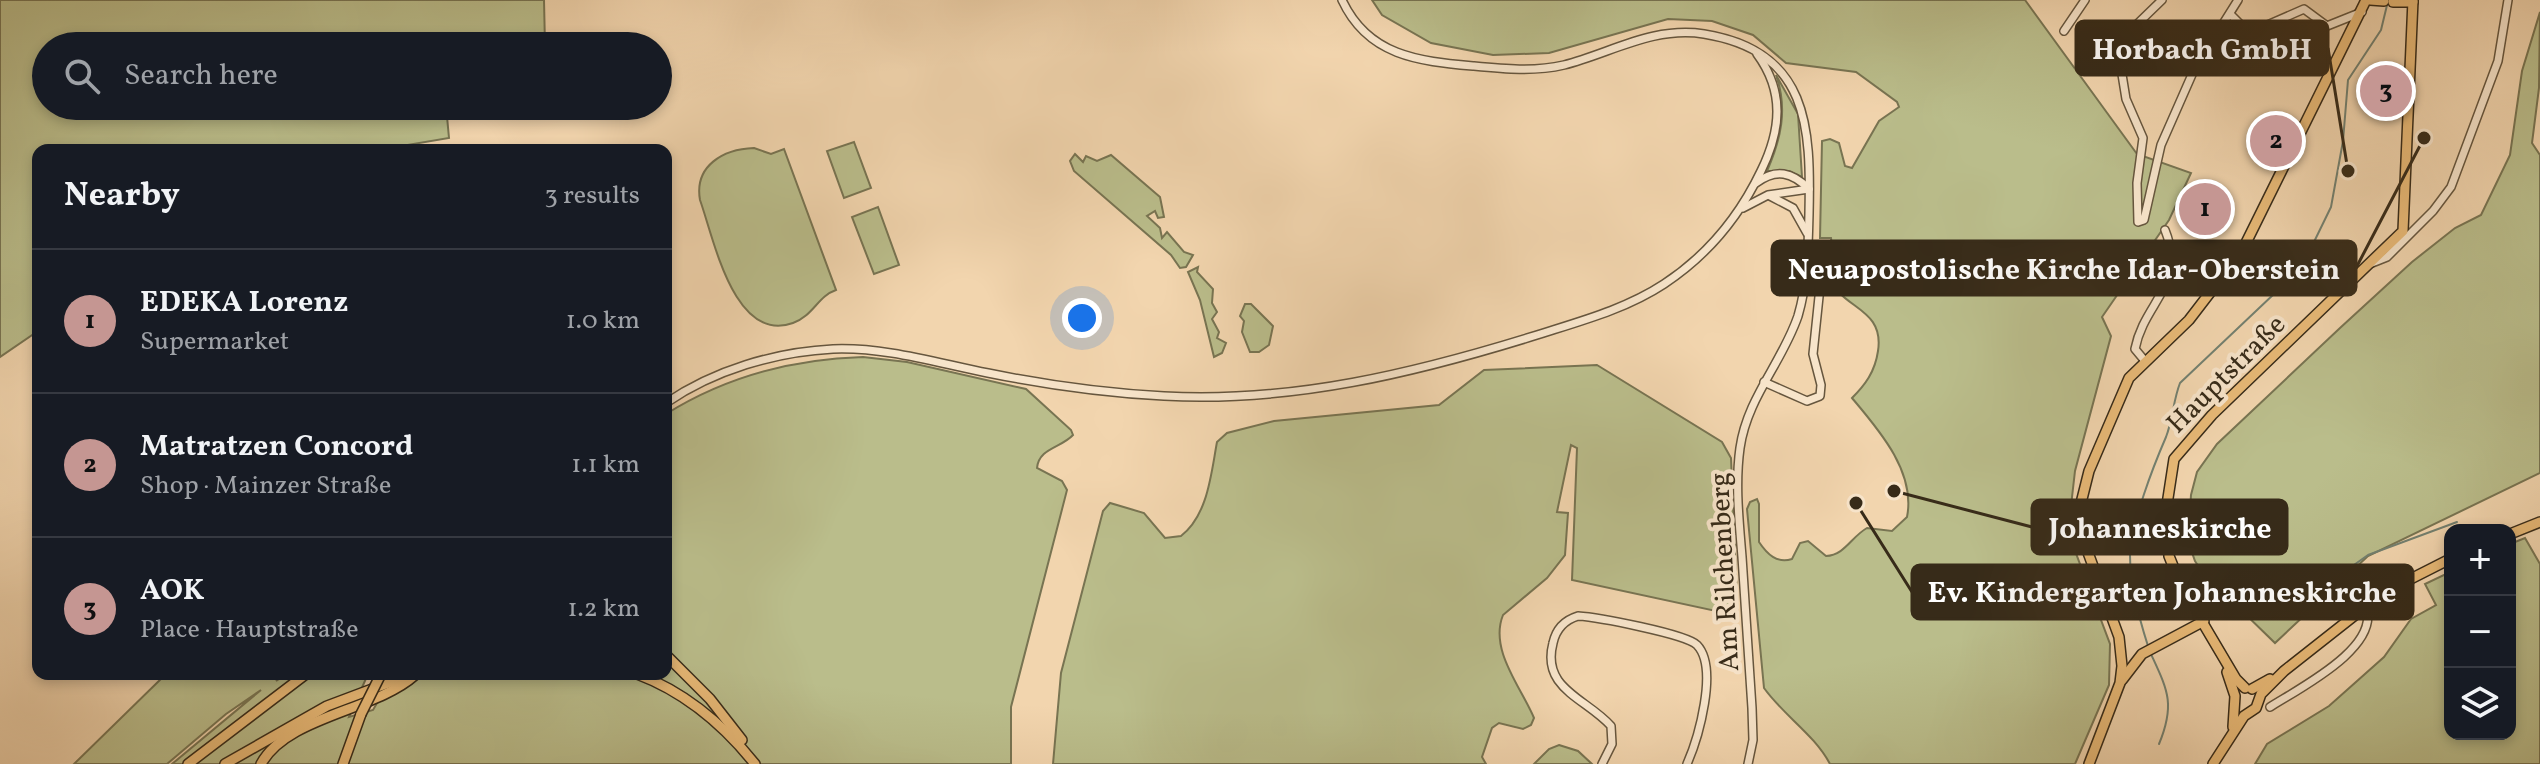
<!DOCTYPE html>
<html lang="en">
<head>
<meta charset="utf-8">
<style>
	:root { --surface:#171b24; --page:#242831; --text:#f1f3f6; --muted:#9ea1a6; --line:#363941; --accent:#c59692 }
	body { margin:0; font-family:Vollkorn,serif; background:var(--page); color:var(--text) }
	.controls { position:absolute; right:24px; bottom:24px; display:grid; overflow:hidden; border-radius:16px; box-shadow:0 4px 12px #0003 }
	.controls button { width:72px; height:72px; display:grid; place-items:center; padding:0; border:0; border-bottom:2px solid var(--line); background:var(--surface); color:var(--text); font:40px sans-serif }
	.you { position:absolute; left:1082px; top:318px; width:28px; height:28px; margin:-20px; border:6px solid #fff; border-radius:50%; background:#1a73e8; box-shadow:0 0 0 12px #1a73e833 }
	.badge { display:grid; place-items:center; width:52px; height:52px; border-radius:50%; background:var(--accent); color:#111; font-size:26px; font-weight:700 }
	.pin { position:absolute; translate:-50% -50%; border:4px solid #fff; box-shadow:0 2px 8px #0006 }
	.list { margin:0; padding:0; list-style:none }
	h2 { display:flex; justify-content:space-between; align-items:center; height:104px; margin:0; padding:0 32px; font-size:34px }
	h2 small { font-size:26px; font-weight:400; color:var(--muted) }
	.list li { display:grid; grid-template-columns:52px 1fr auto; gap:24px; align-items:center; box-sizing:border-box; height:144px; padding:0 32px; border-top:2px solid var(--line) }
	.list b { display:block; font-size:30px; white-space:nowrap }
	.list p { margin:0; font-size:26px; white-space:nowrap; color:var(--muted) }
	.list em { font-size:26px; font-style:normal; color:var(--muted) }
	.icon { flex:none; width:44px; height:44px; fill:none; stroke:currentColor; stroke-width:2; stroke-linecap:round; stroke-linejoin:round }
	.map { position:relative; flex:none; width:2540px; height:764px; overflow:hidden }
	.search { position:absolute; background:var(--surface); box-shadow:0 4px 12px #0003; left:32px; top:32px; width:640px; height:88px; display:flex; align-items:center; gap:20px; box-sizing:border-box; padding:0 28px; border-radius:44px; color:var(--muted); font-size:30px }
	.panel { position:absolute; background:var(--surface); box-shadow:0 4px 12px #0003; left:32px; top:144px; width:640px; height:536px; border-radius:16px }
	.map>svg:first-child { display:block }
</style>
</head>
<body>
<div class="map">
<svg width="2540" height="764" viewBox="0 0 2540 764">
	<rect width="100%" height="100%" fill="#f2d5ae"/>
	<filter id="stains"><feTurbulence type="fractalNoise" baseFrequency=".0025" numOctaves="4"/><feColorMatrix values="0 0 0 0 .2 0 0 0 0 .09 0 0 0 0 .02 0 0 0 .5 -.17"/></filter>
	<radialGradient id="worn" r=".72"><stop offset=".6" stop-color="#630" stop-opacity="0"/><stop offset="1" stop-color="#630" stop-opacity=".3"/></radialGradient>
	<g fill="#babd8b" stroke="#787452" stroke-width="2">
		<path d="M0,0H544L545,46H487L484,35L441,46H46V106H446L449,138L378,150H38V331L0,357Z"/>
		<path d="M1372,0H2025L2137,154L2191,173L2169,220L2102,317L2111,336L2075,471L2068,532L2110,644L2109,685L2075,764H1830C1814,734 1784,716 1764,688L1747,509L1750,502L1757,499L1759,504V542C1767,554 1777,564 1792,559L1800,543L1808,541L1826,556C1845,555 1851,537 1867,528L1892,531L1907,517C1916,472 1879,430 1852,398C1865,385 1875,372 1878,351C1885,306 1838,309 1830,276C1827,264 1833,250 1831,238H1820L1822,141L1830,139L1839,143L1845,166L1852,168L1879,121L1899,107L1897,102L1856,72L1786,63L1753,35L1712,21L1668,19L1549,53L1493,55L1431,43L1382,15Z"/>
		<path d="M2540,12L2539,88L2532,143L2540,155V473L2368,556L2275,643L2236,605L2228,612L2195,561L2188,541L2191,495L2197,472L2217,444L2340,328L2412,262L2455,228L2481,215L2510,155L2522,71Z"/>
		<path d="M1776,75L1798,114L1802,177L1789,171H1767C1781,139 1788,109 1776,75Z"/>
		<path d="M854,142L871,188L844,198L827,151Z"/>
		<path d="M754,148L771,154L784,149L836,290C818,296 813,316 793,323C734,344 714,239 700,200C694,166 723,149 754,148Z"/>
		<path d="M1075,154L1083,162L1086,156L1097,161L1111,155L1160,197L1164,217L1158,218L1155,211L1147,216L1160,228L1162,238L1167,232L1184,252L1193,255L1186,267L1180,268L1171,255L1074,171L1070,161Z"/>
		<path d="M878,207L899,265L874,274L852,217Z"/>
		<path d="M1198,267L1197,272L1213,289L1212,303L1217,312L1212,319L1219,332L1217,338L1226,343L1222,353L1214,357L1200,300L1188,272Z"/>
		<path d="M1245,304H1251L1273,326L1269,345L1259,352H1250L1242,332L1244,321L1240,316Z"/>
		<path d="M863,357L907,362L1026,389L1071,430L1073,435C1061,448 1039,448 1037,468L1062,481L1067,490L1011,707V764H172L261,690L226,714L167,764H74L166,674H284L276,681L287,674H368L349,717L373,710L394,674H666V414C727,376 792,359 863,357Z"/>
		<path d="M1597,365L1722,442L1731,458L1737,597L1725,613L1572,580L1577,448L1571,445L1557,512L1568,513L1565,555L1547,578L1503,615C1489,650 1521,687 1534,718L1531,725L1523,729L1499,723L1492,728L1482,757L1486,764H1053L1061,673L1103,511L1110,503L1144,513L1165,538L1181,536C1208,515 1211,474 1217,442L1227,433L1274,421L1439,405L1484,370Z"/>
		<path d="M2525,538L2540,564V764H2255L2267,744L2329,706L2384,657L2411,619L2436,605L2425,584L2450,572V734H2510V544Z"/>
		<path d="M1559,745L1578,751L1592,764H1534L1549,749Z"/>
	</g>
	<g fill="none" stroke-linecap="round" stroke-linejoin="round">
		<g stroke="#738070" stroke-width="2">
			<path d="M2334,579L2368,555L2457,522"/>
			<path d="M2148,646C2139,618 2130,584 2130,555C2132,521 2153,467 2166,437C2173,419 2173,401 2180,383L2275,293L2312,246L2331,207L2343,141L2348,80L2381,30L2388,1"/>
			<path d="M2150,652C2167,689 2176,703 2159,744"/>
		</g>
		<g stroke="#66563e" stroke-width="10">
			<g id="minor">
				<path d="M1342,0C1368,56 1418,61 1473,66C1504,69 1534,72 1564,65C1611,53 1653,26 1704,34C1809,51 1811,127 1809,214C1808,248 1808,282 1798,316C1782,363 1747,398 1740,448C1735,484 1739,520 1742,557C1745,607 1749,657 1752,708L1753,740L1748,764"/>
				<path d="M2162,0L2131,30L2123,41L2119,56L2126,99L2143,138L2137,183L2138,222L2144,220L2161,145L2194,70L2238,0"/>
				<path d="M2231,15L2249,33L2304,9L2327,26L2362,12"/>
				<path d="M2064,31L2085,0"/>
				<path d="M1756,183C1776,168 1792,172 1809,189"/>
				<path d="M1770,196L1793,208L1807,233"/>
				<path d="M1743,208L1768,195L1809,189"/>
				<path d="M2372,263L2387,257L2433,211L2451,187L2498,61L2508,0"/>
				<path d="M2145,361L2135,349C2144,302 2187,285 2165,230"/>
				<path d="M1764,382L1807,401L1820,396L1821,385L1813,354L1822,268L1820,262L1808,258"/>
				<path d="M666,403C714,370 775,352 833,349C886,347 937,363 988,373C1047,385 1104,393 1164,396C1292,403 1415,373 1537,335C1581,321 1626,309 1664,284C1708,255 1739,217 1761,171C1781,130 1785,92 1757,54"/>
				<path d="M2270,707C2298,689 2384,646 2365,605"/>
				<path d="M1602,764L1612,744L1611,726C1586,698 1541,689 1553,643C1556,629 1565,620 1578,616C1597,617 1686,634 1697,645C1719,668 1698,739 1687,764"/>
			</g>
		</g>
		<g stroke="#372b19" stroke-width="12">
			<g id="major">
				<path d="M2370,0L2384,1"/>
				<path d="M2393,2H2413"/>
				<path d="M2510,534L2540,522"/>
				<path d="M666,655L710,699L742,740"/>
				<path d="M2227,672L2235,696L2233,727"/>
				<path d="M637,674C685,692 723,724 755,764"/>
				<path d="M2122,680L2142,654L2204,621"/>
				<path d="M2245,688L2236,679L2181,586L2169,556L2166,511L2174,459L2212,415L2403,231L2413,0"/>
				<path d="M2252,689L2270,679"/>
				<path d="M188,764L306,674"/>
				<path d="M225,764L327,706L412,674"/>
				<path d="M261,764C287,716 375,711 415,675"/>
				<path d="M343,764L361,714"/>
				<path d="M2089,764L2120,683L2122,666L2119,637L2079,528L2080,507L2089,471L2129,378L2189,320L2242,251L2366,0"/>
				<path d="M2213,764L2244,716L2256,708L2261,694L2284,671L2383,593L2450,559"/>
			</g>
		</g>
		<use href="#minor" stroke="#f7e4ca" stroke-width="7"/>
		<use href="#major" stroke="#e9ba77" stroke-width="9"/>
		<g stroke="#372b19" stroke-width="12" stroke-linecap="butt">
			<path id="major-bridge" d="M361,714L381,674"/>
		</g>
		<use href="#major-bridge" stroke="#e9ba77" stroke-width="9"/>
	</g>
	<g text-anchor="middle" stroke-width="8" stroke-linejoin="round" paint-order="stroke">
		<g font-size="28" fill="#372b19" stroke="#f7e4ca">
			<text transform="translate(2225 373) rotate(-45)" y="10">Hauptstraße</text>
			<text transform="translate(1723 572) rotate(-93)" y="10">Am Rilchenberg</text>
		</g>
	</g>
	<path fill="none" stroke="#372b19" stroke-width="3" d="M2348 171L2328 48M2424 138L2356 268M1894 491L2032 527M1856 503L1912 592"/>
	<g fill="#372b19" stroke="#f7e4ca" stroke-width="3">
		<circle cx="2348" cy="171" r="8"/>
		<circle cx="2424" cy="138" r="8"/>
		<circle cx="1894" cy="491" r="8"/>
		<circle cx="1856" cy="503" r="8"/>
	</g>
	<g fill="#372b19" stroke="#372b19" stroke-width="3">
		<rect x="2076" y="21" width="252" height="54" rx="8"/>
		<rect x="1772" y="241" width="584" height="54" rx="8"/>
		<rect x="2032" y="500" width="255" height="54" rx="8"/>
		<rect x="1912" y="565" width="501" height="54" rx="8"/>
	</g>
	<g font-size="30" text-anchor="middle" font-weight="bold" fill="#fff">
		<text x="2202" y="59">Horbach GmbH</text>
		<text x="2064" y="279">Neuapostolische Kirche Idar-Oberstein</text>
		<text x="2160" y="538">Johanneskirche</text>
		<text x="2162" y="602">Ev. Kindergarten Johanneskirche</text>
	</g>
	<rect width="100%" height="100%" filter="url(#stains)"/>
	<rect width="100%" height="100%" fill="url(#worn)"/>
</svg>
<div class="controls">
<button>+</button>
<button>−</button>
<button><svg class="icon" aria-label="layers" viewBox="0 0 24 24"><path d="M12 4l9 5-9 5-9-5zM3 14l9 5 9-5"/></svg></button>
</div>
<div class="you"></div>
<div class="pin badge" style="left:2205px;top:209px">1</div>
<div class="pin badge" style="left:2276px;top:141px">2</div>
<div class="pin badge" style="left:2386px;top:91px">3</div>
<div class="search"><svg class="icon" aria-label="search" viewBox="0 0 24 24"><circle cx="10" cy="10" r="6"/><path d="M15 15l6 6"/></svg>Search here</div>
<section class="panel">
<h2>Nearby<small>3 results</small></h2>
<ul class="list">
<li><span class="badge">1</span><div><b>EDEKA Lorenz</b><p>Supermarket</p></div><em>1.0 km</em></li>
<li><span class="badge">2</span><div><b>Matratzen Concord</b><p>Shop · Mainzer Straße</p></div><em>1.1 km</em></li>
<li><span class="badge">3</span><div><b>AOK</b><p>Place · Hauptstraße</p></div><em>1.2 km</em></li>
</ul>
</section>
</div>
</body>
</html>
